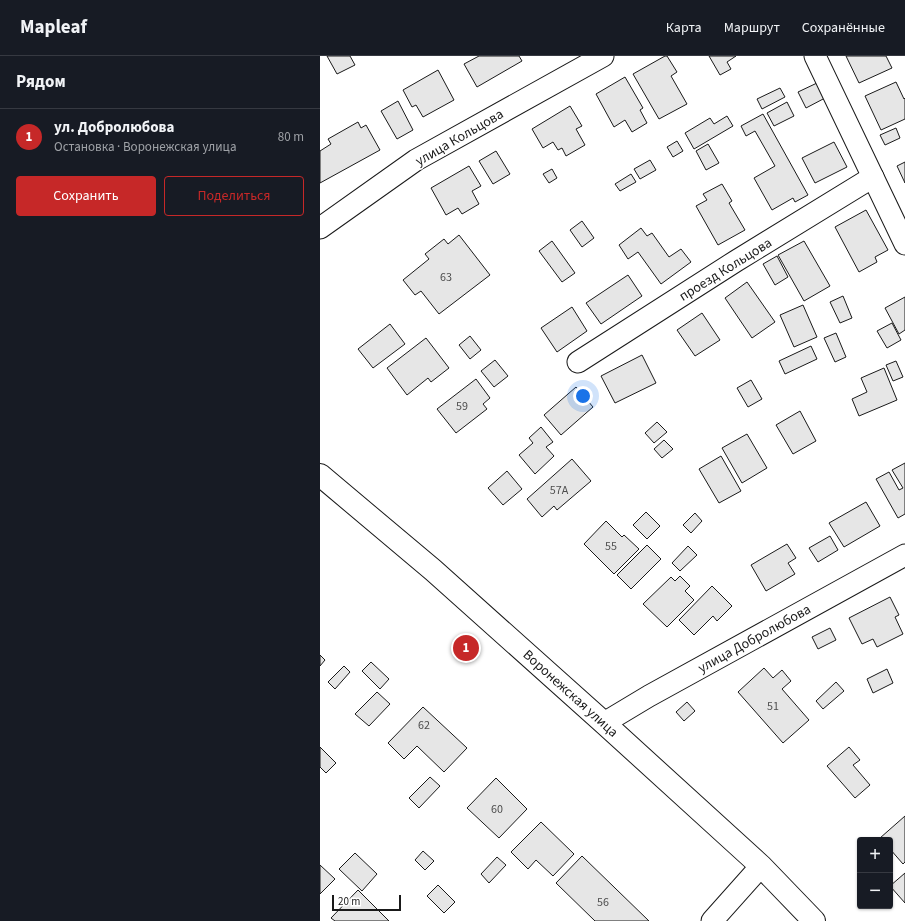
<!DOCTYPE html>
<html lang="ru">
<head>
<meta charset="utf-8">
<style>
	:root { --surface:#171b24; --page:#242831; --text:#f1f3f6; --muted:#9ea1a6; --line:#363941; --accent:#c62828 }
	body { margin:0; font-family:"Source Sans 3",sans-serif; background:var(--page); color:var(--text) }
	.controls { position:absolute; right:12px; bottom:12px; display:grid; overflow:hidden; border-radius:4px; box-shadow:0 1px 3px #0004 }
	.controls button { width:36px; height:36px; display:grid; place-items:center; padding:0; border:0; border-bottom:1px solid var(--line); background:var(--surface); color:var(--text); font:20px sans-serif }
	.scale { position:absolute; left:12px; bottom:10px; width:69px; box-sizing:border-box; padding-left:4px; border:2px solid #1a1a1a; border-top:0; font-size:11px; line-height:14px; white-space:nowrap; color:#1a1a1a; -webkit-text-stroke:3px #fff; paint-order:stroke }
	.you { position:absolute; left:263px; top:340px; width:14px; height:14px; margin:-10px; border:3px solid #fff; border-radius:50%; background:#1a73e8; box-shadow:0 0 0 6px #1a73e833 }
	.badge { display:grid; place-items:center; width:26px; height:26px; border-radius:50%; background:var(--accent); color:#fff; font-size:13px; font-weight:700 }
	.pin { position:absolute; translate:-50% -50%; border:2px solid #fff; box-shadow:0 1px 4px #0006 }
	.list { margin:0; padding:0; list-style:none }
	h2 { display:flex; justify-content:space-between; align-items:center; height:52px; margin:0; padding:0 16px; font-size:17px }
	h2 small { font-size:13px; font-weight:400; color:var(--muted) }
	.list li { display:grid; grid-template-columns:26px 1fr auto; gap:12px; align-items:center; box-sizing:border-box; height:56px; padding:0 16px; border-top:1px solid var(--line) }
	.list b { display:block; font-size:15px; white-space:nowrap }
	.list p { margin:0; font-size:13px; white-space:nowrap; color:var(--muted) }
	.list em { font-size:13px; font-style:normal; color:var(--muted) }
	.actions { display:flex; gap:8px; padding:12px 16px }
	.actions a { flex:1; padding:9px 0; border:1px solid var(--accent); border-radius:4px; text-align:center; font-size:14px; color:var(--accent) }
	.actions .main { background:var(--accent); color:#fff }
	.map { position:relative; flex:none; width:585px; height:865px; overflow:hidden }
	header { display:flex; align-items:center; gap:24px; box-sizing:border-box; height:56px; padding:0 20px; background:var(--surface); border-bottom:1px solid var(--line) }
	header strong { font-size:19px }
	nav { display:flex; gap:22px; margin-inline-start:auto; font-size:14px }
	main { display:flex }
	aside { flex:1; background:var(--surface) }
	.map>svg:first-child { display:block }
</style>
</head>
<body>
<header>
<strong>Mapleaf</strong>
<nav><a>Карта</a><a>Маршрут</a><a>Сохранённые</a></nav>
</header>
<main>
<aside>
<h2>Рядом<small></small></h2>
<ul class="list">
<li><span class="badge">1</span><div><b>ул. Добролюбова</b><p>Остановка · Воронежская улица</p></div><em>80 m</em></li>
</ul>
<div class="actions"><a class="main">Сохранить</a><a>Поделиться</a></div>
</aside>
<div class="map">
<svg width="585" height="865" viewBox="0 0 585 865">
	<rect width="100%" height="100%" fill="#fff"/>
	<g fill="#e6e6e6" stroke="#1a1a1a">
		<path d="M7,0H30L35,9L17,18Z"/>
		<path d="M159,0H199L202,5L157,31L144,8Z"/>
		<path d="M345,0H347L357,16L351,20L367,48L339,63L313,18Z"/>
		<path d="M389,0H416L407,6L411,13L400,19Z"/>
		<path d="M526,0H566L572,12L539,27Z"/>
		<path d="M118,14L134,44L103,61L96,49L92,51L83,34Z"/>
		<path d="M305,21L323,52L320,54L327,67L312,76L305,64L294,71L276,38Z"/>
		<path d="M576,26L584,43L585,42V63L561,74L545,40Z"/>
		<path d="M497,27L505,42L486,52L478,36Z"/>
		<path d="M460,32L465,41L442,53L437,43Z"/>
		<path d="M78,45L93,74L77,83L61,55Z"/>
		<path d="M467,46L474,60L454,70L447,57Z"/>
		<path d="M250,50L262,70L256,73L265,89L246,100L242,92L238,94L233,86L223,92L212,73Z"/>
		<path d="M443,58L488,139L475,146L473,142L452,154L434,122L455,110L435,75L426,80L421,70Z"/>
		<path d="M407,60L413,70L374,93L365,77L390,62L394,68Z"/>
		<path d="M38,66L41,72L46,69L60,94L0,127V95L11,88L8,83Z"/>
		<path d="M576,72L580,82L565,89L560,79Z"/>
		<path d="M357,85L363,95L353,101L347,91Z"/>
		<path d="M514,86L527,111L495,127L482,102Z"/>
		<path d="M388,88L399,107L386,114L376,95Z"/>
		<path d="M176,95L190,118L173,128L159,105Z"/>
		<path d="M330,104L336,114L320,123L314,113Z"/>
		<path d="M585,106V127L577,110Z"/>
		<path d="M149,110L161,130L152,135L159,148L142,158L138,152L126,159L111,132Z"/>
		<path d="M232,113L237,122L229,127L223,118Z"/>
		<path d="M311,118L316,126L300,135L295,128Z"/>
		<path d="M402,128L412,145L409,147L425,174L398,189L376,150L387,144L383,138Z"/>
		<path d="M546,154L568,194L555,201L557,206L539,216L515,171Z"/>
		<path d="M262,165L274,182L262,191L250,174Z"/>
		<path d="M321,172L327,180L332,177L349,201L361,193L371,206L341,228L318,196L308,203L299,189Z"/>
		<path d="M139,179L170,219L119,258L101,235L95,239L83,224L109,203L105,198L124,183L128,188Z"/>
		<path d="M232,185L255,217L242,226L219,195Z"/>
		<path d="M484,185L510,230L484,245L458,199Z"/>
		<path d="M457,200L468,221L455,229L443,208Z"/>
		<path d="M308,219L322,240L281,268L266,247Z"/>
		<path d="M427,226L455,266L432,282L405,242Z"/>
		<path d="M523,240L532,262L520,267L510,246Z"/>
		<path d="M585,241V274L579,278L565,252Z"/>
		<path d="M483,249L497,281L474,291L460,259Z"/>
		<path d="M252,251L267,275L237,296L221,272Z"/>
		<path d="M382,257L400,284L375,300L357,274Z"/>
		<path d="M572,267L581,284L567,292L557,275Z"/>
		<path d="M70,268L85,288L53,312L38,293Z"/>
		<path d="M516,277L526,301L515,306L504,282Z"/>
		<path d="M150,280L161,294L150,303L139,289Z"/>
		<path d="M106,282L129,312L111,326L108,322L87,339L67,312Z"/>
		<path d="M491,290L497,303L465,318L459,305Z"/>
		<path d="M322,299L336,327L295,347L281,320Z"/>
		<path d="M175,304L188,320L174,331L161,315Z"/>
		<path d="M576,305L583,321L573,325L566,309Z"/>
		<path d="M564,312L577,344L539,360L532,343L547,336L541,322Z"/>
		<path d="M156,323L170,342L163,348L167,353L136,377L117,353Z"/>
		<path d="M431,324L442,343L428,351L417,332Z"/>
		<path d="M256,331L273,351L241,379L224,359Z"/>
		<path d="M480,355L496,385L473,398L456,369Z"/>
		<path d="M337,366L347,376L334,387L325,377Z"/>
		<path d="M221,371L233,386L226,391L234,400L215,418L199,399L213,387L209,382Z"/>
		<path d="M427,378L447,412L422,427L402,392Z"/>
		<path d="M344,384L353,393L342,402L334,393Z"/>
		<path d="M401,400L421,435L399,447L379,413Z"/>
		<path d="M252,403L271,425L237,454L234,450L222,461L207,443Z"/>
		<path d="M585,407V458L578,462L556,423L569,416L579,434L583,432L572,414Z"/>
		<path d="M187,415L202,433L183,449L168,432Z"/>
		<path d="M546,446L560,470L524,491L509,467Z"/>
		<path d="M326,456L340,470L327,483L313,469Z"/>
		<path d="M375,457L382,465L371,477L363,469Z"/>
		<path d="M286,465L302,481L304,479L319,493L294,518L264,488Z"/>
		<path d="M510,480L518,494L498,506L489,492Z"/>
		<path d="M467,488L476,502L468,507L475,518L446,535L431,509Z"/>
		<path d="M327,489L341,503L311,533L297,519Z"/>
		<path d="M368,490L377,499L360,515L352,507Z"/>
		<path d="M360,520L370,530L365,535L374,544L347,571L323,548L351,521L355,525Z"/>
		<path d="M392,530L412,550L397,565L393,560L374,579L359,564Z"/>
		<path d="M570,541L579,559L575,561L583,578L557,591L553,583L542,588L529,562Z"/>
		<path d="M510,572L516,584L498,593L492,581Z"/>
		<path d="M0,599L5,604L0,610Z"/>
		<path d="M51,606L69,623L60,633L42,615Z"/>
		<path d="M24,610L30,616L15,633L8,626Z"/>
		<path d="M444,612L453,622L462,614L471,625L462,633L489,664L463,687L418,636Z"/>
		<path d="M567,613L573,627L553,637L547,623Z"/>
		<path d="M516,626L524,635L503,653L496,645Z"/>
		<path d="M57,636L70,648L49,670L35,658Z"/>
		<path d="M367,646L375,655L364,665L356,656Z"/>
		<path d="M103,651L147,692L124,716L97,690L84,703L68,687Z"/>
		<path d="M0,691L16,707L6,717L0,711Z"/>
		<path d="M529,691L540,704L533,709L550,729L535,742L507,710Z"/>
		<path d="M110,721L120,730L99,752L89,742Z"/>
		<path d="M176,722L207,753L179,782L147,752Z"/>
		<path d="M585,760V806L583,808L570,793V784H562L560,782Z"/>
		<path d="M221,766L254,798L233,820L216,804L208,813L191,796Z"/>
		<path d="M103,795L114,805L105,814L95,804Z"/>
		<path d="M35,797L57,818L42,835L19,813Z"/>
		<path d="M262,800L329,865H275L236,827Z"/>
		<path d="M177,801L186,809L169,827L161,818Z"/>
		<path d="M0,809L15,823L0,838Z"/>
		<path d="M585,817V847L570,830Z"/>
		<path d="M118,829L135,846L124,857L107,840Z"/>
		<path d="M38,834L69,865H15L11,862Z"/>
	</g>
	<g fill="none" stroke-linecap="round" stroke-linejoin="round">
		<g stroke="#1a1a1a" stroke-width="23">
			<g id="street">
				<path d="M495,0L585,188"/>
				<path d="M0,172L96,104L283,0"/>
				<path d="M258,306L416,205L553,121"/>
				<path d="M284,667L329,640L585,499"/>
				<path d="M392,865L441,810"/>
			</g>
		</g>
		<g stroke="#1a1a1a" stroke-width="24">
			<path id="secondary" d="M0,419L113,514L284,667L441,810L494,865"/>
		</g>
		<use href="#street" stroke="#fff" stroke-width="21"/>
		<use href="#secondary" stroke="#fff" stroke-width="22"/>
	</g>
	<g text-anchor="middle" stroke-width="3" stroke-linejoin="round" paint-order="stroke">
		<g font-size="12" fill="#4d4d4d">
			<text x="126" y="225">63</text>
			<text x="142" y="354">59</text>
			<text x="239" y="438">57А</text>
			<text x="291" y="494">55</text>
			<text x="453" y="654">51</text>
			<text x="104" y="673">62</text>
			<text x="177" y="757">60</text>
			<text x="283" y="850">56</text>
		</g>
		<g font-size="14" fill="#1a1a1a" stroke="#fff">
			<text transform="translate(139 81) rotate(-30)" y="5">улица Кольцова</text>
			<text transform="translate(405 213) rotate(-32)" y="5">проезд Кольцова</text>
			<text transform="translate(434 582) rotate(-29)" y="5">улица Добролюбова</text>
			<text transform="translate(251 637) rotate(42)" y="5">Воронежская улица</text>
		</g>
	</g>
</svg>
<div class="controls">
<button>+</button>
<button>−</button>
</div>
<div class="scale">20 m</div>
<div class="you"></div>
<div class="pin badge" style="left:146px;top:592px">1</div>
</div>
</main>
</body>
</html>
